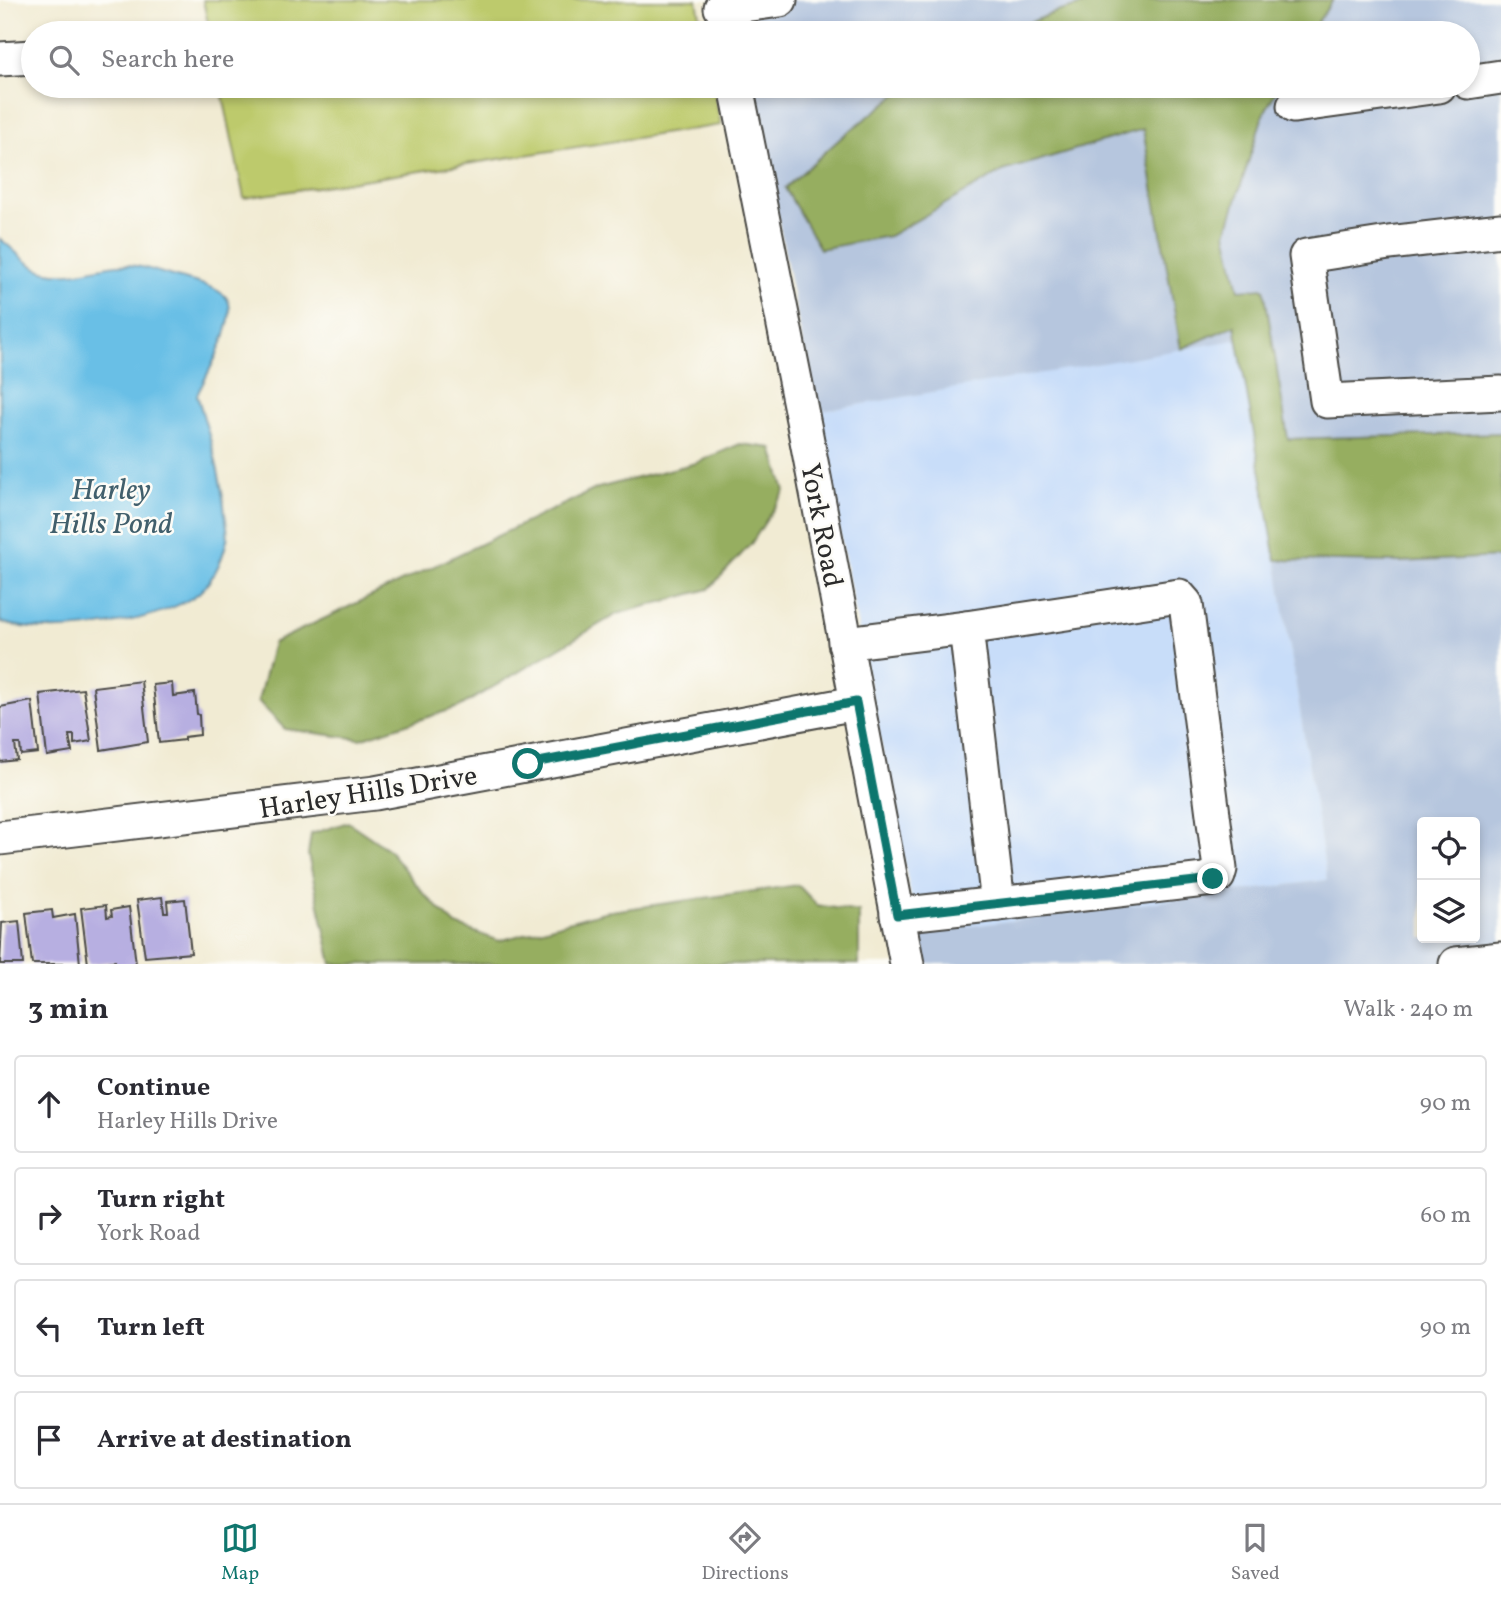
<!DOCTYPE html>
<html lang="en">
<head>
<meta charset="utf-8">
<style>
	:root { --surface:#fff; --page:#f7f7f7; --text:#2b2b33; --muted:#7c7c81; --line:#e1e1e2; --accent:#0f766e }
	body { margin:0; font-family:Vollkorn,serif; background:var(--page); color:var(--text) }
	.controls { position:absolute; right:21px; bottom:21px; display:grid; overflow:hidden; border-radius:7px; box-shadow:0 4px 10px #0003 }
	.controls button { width:63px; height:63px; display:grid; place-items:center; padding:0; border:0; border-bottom:2px solid var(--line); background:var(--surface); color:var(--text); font:35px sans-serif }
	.stop { position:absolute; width:21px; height:21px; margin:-16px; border:5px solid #0f766e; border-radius:50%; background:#fff }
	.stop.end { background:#0f766e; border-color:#fff; box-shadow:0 2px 7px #0008 }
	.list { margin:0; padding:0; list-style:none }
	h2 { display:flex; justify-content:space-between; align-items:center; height:91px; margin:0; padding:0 28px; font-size:30px }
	h2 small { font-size:23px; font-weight:400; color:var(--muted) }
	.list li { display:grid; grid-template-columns:46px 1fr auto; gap:21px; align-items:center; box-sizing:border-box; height:98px; margin:0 14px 14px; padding:0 14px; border:2px solid var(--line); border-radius:7px }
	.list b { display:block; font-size:26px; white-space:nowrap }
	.list p { margin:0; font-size:23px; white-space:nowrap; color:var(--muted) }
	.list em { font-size:23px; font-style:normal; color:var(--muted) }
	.icon { flex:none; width:38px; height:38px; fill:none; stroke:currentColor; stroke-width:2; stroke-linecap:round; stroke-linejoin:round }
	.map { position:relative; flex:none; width:1501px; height:964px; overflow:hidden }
	.search { position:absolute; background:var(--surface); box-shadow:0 4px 10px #0003; left:21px; right:21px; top:21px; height:77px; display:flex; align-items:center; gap:18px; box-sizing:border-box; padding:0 24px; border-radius:38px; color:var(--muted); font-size:26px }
	.sheet { height:539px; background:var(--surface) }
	nav { display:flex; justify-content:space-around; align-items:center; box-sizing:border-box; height:98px; border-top:2px solid var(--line); background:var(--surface); font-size:19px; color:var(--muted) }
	nav a { display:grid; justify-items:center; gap:4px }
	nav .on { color:var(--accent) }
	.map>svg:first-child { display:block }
</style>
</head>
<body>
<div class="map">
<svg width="1501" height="964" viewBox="0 0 1501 964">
	<rect width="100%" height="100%" fill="#fdfcf7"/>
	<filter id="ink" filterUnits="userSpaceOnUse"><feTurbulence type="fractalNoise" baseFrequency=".0143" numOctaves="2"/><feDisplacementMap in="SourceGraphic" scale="14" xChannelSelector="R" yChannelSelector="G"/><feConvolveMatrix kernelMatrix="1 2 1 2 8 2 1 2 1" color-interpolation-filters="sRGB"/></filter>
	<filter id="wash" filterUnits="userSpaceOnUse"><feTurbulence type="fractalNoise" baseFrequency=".00686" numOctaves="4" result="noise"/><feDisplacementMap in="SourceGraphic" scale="28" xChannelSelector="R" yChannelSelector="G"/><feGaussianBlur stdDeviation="1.57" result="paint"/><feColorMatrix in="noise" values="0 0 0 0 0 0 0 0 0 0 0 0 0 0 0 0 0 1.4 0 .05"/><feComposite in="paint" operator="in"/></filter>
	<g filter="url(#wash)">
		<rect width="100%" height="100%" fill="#f1ebd3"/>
		<path fill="#c8ddf9" d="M1241,338L1327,880L918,933L816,412Z"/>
		<path fill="#b6c6de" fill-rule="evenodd" d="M735,0H1501V964H924L918,933L1327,880L1241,339L816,412L752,86H1468V33H741ZM1422,822H1475V938H1422Z"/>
		<g fill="#bdca6c" stroke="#747a4c" stroke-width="2">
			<path d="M203,0H697L703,33H210Z"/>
			<path d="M221,86H713L721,125L244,198Z"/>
		</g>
		<g fill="#96ae60" stroke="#606c46" stroke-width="2">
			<path d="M1101,0H1333L1310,33H1004L1056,12Z"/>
			<path d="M908,86H1279L1263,115L1226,233L1239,290L1264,288L1288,439L1501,433V557L1399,562L1276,560L1235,325L1181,349L1143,129L1003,171L889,236L820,249L785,188L843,136Z"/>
			<path d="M740,444L772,448L785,491L751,544L709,589L617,614L459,707L360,739L285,729L258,701L273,643L598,488L696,463Z"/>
			<path d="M348,822L389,850L423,893L456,925L499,941L604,912L798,885L817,905L859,912V964H332L308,855L311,834Z"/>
		</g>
		<path fill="#69bfe6" stroke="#4a7588" stroke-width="2" d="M0,239C17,251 27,267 48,272C71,277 95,267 117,265C139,263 159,273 180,278C194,282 214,286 225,296C243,313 206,376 197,395C209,434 221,473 225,514C226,522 229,532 227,540C222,562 211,586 192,598C145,625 51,638 0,622Z"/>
		<g id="blocks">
			<g fill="#b7afe1">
				<path d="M141,681L148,742L101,750L93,687Z"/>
				<path d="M172,683L173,696L195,693L197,714L199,715L200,735L184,737V740L159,743L153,685Z"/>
				<path d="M83,689L91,741L74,744V735H69L72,752L47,756L40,694Z"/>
				<path d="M32,701L38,753L21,755L20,744H15L17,760L0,762V707Z"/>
				<path d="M162,897L164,912H168L167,901L185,899L191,953L145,957L137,900Z"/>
				<path d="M106,905L107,917L112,916L111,910L129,907L136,964H115V961L88,964L81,908Z"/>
				<path d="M52,910L53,918L75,914L80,964H32L26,913Z"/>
				<path d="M19,921L23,964H0L2,923Z"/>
			</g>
		</g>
	</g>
	<g filter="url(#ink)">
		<use href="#blocks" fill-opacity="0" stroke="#494844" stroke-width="2"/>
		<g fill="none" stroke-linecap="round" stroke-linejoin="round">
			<g stroke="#494844" stroke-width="37">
				<g id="minor">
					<path d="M721,8L780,0"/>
					<path d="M0,59L33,57"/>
					<path d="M1468,82L1501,77"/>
					<path d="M736,86L804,425L907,964"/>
					<path d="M1294,106L1439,86"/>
					<path d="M1501,230L1389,243L1306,256L1327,401L1501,393"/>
					<path d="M966,628L1179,596L1186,604L1220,869L1218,876L1213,879L998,904"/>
					<path d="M845,643L966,628L998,904L897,915"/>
					<path d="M0,838L375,793L856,703"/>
					<path d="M1456,964L1501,959"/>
				</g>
			</g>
			<use href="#minor" stroke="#fff" stroke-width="33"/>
		</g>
	</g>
	<g fill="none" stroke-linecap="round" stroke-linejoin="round" filter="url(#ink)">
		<path stroke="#0f766e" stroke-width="9" d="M528,764L856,702L897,915L1213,879"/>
	</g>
	<g text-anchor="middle" stroke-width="5" stroke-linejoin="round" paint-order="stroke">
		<g font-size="28" fill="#2b2b2b" stroke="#fdfcf7">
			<text transform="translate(823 525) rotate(79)" y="10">York Road</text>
			<text transform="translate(368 791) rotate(-9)" y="10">Harley Hills Drive</text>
		</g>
		<g font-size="30" font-style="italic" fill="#415f6c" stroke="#fdfcf7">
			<text x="111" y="499">Harley<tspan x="111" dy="34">Hills Pond</tspan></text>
		</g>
	</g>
</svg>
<div class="controls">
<button><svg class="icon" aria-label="locate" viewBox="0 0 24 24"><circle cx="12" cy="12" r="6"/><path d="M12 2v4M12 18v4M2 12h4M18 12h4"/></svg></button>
<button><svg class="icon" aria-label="layers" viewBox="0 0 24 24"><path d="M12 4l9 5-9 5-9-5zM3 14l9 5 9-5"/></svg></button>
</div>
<div class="stop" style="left:528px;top:764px"></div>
<div class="stop end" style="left:1213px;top:879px"></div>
<div class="search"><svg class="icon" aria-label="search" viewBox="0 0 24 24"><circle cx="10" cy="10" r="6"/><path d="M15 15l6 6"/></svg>Search here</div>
</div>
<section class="sheet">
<h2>3 min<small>Walk · 240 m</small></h2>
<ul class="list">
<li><svg class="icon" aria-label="ahead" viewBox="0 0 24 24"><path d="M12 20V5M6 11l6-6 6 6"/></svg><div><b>Continue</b><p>Harley Hills Drive</p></div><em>90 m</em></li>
<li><svg class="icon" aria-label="right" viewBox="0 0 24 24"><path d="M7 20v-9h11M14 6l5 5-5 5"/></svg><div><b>Turn right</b><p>York Road</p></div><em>60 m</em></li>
<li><svg class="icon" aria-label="left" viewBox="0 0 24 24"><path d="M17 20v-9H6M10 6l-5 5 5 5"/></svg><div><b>Turn left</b></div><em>90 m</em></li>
<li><svg class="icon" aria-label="arrive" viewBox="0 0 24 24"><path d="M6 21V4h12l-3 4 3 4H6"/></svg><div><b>Arrive at destination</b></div></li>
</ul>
</section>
<nav>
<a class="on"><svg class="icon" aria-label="map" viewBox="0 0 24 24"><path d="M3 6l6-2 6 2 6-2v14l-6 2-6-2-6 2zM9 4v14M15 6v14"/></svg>Map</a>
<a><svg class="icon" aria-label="directions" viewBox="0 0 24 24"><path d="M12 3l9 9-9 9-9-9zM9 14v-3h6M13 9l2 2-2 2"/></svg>Directions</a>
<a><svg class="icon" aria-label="saved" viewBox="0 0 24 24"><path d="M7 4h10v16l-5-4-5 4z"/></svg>Saved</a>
</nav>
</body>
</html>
